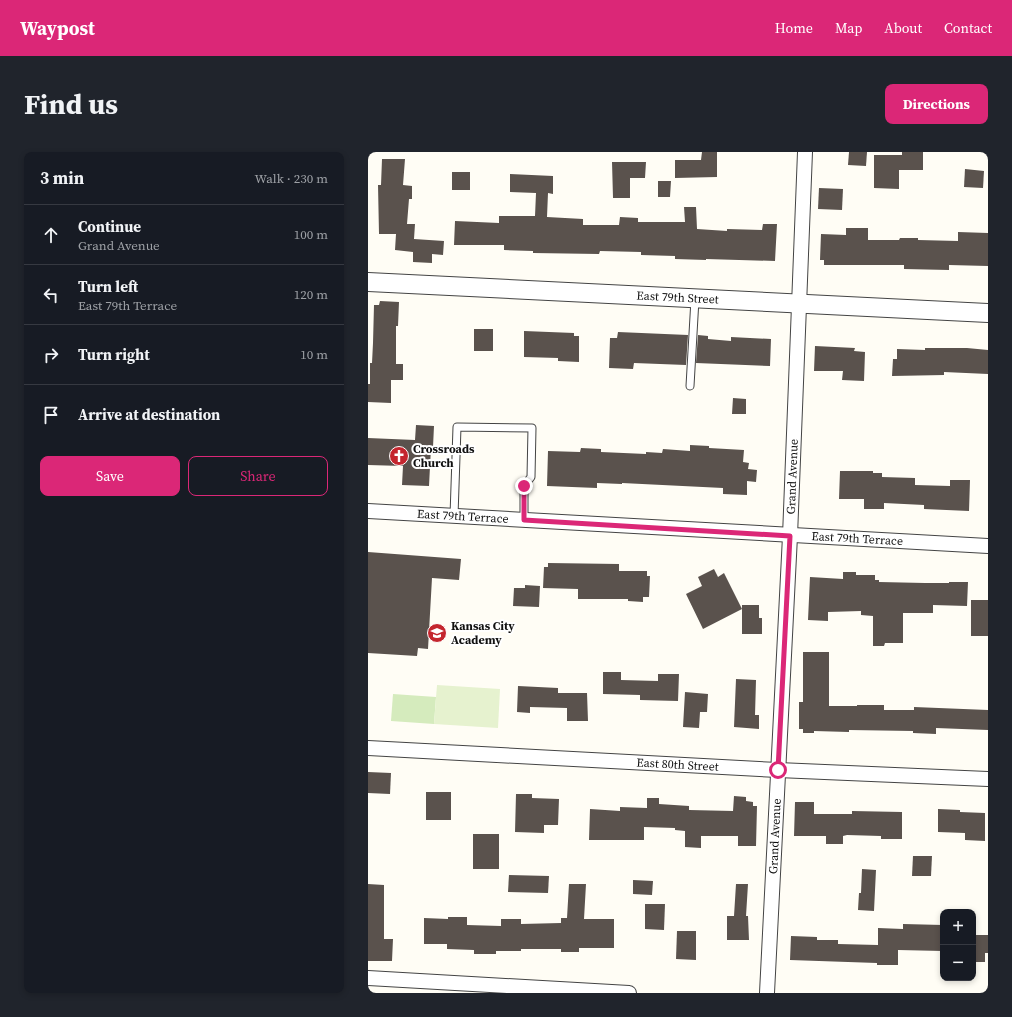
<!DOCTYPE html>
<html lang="en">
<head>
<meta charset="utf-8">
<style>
	:root { --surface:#171b24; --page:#20242c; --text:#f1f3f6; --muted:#9ea1a6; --line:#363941; --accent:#db2777 }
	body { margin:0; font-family:"Source Serif 4",serif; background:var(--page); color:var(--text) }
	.controls { position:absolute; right:12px; bottom:12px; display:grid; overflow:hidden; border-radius:8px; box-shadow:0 2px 6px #0003 }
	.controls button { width:36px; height:36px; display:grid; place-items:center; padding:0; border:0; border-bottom:1px solid var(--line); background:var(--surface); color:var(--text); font:20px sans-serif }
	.stop { position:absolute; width:12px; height:12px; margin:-9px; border:3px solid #db2777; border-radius:50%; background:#fff }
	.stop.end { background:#db2777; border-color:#fff; box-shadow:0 1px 4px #0008 }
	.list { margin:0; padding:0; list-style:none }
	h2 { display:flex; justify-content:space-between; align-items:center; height:52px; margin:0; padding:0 16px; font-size:17px }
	h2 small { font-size:13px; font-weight:400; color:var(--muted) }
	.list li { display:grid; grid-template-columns:26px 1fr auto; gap:12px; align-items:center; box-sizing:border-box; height:60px; padding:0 16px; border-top:1px solid var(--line) }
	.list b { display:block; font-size:15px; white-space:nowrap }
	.list p { margin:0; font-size:13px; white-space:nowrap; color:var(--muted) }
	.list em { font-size:13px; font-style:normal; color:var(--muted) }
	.actions { display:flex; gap:8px; padding:12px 16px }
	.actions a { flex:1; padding:9px 0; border:1px solid var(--accent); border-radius:8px; text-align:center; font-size:14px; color:var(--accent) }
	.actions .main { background:var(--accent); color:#fff }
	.icon { flex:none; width:22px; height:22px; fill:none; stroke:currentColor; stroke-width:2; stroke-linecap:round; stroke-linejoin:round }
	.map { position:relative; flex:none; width:620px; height:841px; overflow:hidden; border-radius:8px }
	header { display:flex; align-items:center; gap:24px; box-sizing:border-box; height:56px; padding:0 20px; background:var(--accent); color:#fff }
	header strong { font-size:19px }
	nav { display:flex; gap:22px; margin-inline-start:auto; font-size:14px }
	.intro { display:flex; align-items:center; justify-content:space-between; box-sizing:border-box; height:96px; padding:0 24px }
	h1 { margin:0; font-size:28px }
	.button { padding:10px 18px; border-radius:8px; background:var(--accent); color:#fff; font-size:14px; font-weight:700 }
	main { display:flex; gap:24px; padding:0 24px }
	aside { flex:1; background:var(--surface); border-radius:8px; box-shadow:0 2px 6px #0003 }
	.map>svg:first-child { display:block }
</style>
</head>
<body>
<header>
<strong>Waypost</strong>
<nav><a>Home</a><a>Map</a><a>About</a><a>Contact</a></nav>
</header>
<div class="intro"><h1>Find us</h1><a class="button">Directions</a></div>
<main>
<aside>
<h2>3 min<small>Walk · 230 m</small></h2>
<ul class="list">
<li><svg class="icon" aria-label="ahead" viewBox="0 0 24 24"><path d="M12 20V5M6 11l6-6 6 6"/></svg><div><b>Continue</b><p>Grand Avenue</p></div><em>100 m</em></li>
<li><svg class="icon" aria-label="left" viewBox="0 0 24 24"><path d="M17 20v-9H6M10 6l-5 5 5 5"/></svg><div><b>Turn left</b><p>East 79th Terrace</p></div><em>120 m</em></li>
<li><svg class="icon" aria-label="right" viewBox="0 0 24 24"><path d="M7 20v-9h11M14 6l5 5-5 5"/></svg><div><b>Turn right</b></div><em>10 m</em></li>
<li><svg class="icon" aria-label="arrive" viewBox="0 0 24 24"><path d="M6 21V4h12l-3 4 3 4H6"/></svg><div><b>Arrive at destination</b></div></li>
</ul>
<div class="actions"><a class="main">Save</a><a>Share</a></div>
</aside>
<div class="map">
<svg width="620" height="841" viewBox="0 0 620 841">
	<rect width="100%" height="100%" fill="#fffdf5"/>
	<path fill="#d5ebbd" d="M25,542L68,545L66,572L23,569Z"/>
	<path fill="#e6f2cf" d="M69,533L132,537L130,576L66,572Z"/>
	<g fill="#5a524d">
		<path d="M334,0H349V25L307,26V8H333Z"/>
		<path d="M481,0H499L498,14L480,13Z"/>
		<path d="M534,0H555V18H531V37L506,36V3H534Z"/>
		<path d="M14,7H37L35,33L44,34V47H41L39,72H47L46,87L76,89L75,103L64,102V111L45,110V100L27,98L28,82H11L10,33H13Z"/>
		<path d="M244,10H278L277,26H262V46H245Z"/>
		<path d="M597,17L616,19L615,36L596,35Z"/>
		<rect x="84" y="20" width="18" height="18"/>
		<path d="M142,22L185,24V42L180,41L179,65L215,67V73H251L252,65L270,66V70H317L316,55H328L329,77L359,79V77L394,78L395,72H409L407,109L338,107V108L307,107V104L273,103V100L232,99L231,102L165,101V99L136,98V93H86L87,69L131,71V64H167L168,41L142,40Z"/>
		<path d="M290,29H303L302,45H290Z"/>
		<path d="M451,36L475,37L474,58L450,57Z"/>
		<path d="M478,76H500V88H531L532,86H550V88L590,89V80L620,81V114L581,113V118L536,117V113H456V108H452L453,82L478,83Z"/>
		<path d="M12,149L31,150L30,174H28V212H35V228H23V251L0,250V232H2V211H4L5,191L6,153H11Z"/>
		<rect x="106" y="177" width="19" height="22"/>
		<path d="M156,179L206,181V184H211V210L190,209V206L156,205Z"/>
		<path d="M250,180L320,183L318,213L266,211L265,217L241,216L242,186H249Z"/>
		<path d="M330,183L340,184V187L363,189V185L403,187L402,214L328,211Z"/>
		<path d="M447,194L487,196L486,199L497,200L496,229L474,228L475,219H446Z"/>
		<path d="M557,196H599L620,198V222L576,220V223L524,224L525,207H529V197L557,198Z"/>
		<path d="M365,246L378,247V262H364Z"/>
		<path d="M48,273L66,274L65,295H63L61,334L34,333L35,314L0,313V286L47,288Z"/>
		<path d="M322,293L341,294V296L376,298L375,310L381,311L380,317L389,318L388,330L379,329V343L355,342V336L254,331V332L229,331V336L179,334L180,299L212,300L213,296L233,297V300L278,302V300L294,301L295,297L322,299Z"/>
		<path d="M472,319H505V321H514V325L547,326V333L582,334V328H602L601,359L556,357V353L516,351V357H496V347H471Z"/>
		<path d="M0,400L93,407L91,428L64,426L60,497L50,496L49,504L0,501Z"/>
		<path d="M180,411L251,412V419H279V424H282L281,445H275V450L260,449V447H210V437L175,436L176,415H180Z"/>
		<path d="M346,417L350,425L356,421L374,457V453H391V466H394V482H374V457L335,477L318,442L334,434L330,425Z"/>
		<path d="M475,420H488V423H507V428H511V430L557,431H581V430H600L599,454L565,453V461H535V491H517L516,494H505V464L493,463V459L460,460V469L440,468L442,425L475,427Z"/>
		<path d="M157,433L172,434L171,455L145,454L146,436H157Z"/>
		<rect x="603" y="448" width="17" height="36"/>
		<path d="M435,500H461V554H489V553H516V558H546V555L620,558V578L568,576V582L545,581V579L481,578V580L446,579V581H435V577H431V550H435Z"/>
		<path d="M235,520H253V528L290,529V522H311L310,549L272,548V543L235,542Z"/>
		<path d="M368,527L388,528L387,563H391V577L366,575Z"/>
		<path d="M150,534L190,536V541H219L220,569H199V556L162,555V561L149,560Z"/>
		<path d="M317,540L340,542L339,560H332L331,576L315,575Z"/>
		<path d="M0,620L23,621L22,642L0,641Z"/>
		<rect x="58" y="640" width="25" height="28"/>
		<path d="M148,642H164V646L191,647L190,673H176V681L147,680Z"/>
		<path d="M366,644L378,645V649L385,650V654H389L388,694H370V684H333V696L317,695V679L307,678V676L276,675V688H221L222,657L252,659V655L279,656V646H291V652L321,654V658L365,659Z"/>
		<path d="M427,650H446V662H484V659L534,660V687H513V684L479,683L475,684V692H458V684H426Z"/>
		<path d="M570,657L592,658V660L617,661V689L597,688V681L570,680Z"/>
		<rect x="105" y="682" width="26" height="35"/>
		<path d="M545,704H564L563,724H544Z"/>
		<path d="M494,717L508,718L506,759L490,758L491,741H493Z"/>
		<path d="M141,723L181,724L180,741L140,740Z"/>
		<path d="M265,728L285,729L284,743L265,742Z"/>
		<path d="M0,732L16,733V787H25L24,809H0Z"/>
		<path d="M201,732H218L216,767H246V796H211V800H193V797H153V799H128V802H106V798L79,797V792H56V766L80,767V765H99V773L133,774V767H153V772L193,771V766H199Z"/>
		<path d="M368,732H380L378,764H380L381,788H359V764H366Z"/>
		<path d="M277,752H297L296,778L277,777Z"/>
		<path d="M535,772L575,773V799L530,798V813H509V811L422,808L423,784L449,785V788H470V792L510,793V776L535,777Z"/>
		<path d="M309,779H328V808L308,807Z"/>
		<path d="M605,783H620V801H617V810H605Z"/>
	</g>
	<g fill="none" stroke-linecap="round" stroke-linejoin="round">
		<g stroke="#444" stroke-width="9">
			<g id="service">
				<path d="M322,234L327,147"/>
				<path d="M86,364L89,275L164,276L163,325L156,334V368"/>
			</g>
		</g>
		<g stroke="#444" stroke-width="16">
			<g id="minor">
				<path id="s1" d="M0,359L620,394"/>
				<path id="s2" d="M0,596L410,618L620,627"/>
				<path d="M0,826L261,841"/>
				<path id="s3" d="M399,841L422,384L437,0"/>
			</g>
		</g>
		<g stroke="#444" stroke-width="20">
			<g id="tertiary">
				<path id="s4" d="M0,130L620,161"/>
			</g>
		</g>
		<use href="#service" stroke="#fff" stroke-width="7"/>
		<use href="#minor" stroke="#fff" stroke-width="14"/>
		<use href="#tertiary" stroke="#fff" stroke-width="18"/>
	</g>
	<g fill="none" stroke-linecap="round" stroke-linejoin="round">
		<path stroke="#db2777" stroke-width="5" d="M156,334V368L422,384L410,618"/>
	</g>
	<defs>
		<g id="church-disc" transform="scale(1)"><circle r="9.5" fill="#c4262e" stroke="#fff"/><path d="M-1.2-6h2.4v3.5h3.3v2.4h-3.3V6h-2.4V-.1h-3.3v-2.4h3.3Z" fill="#fff"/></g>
		<g id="school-disc" transform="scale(1)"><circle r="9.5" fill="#c4262e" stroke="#fff"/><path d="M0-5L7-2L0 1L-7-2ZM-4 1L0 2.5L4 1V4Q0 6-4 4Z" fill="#fff"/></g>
	</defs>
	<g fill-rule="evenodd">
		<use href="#church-disc" x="31" y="304"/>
		<use href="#school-disc" x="69" y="481"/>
	</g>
	<g text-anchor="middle" stroke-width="4" stroke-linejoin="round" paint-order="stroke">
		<g font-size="12" fill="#111" stroke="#fff">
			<text dy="4" stroke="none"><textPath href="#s4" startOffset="310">East 79th Street</textPath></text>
			<text dy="4" stroke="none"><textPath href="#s3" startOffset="517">Grand Avenue</textPath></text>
			<text dy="4" stroke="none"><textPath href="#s1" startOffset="95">East 79th Terrace</textPath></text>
			<text dy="4" stroke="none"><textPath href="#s1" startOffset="490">East 79th Terrace</textPath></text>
			<text dy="4" stroke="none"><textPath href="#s2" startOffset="310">East 80th Street</textPath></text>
			<text dy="4" stroke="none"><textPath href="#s3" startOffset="157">Grand Avenue</textPath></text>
		</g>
		<g font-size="12" font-weight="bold" fill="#111" stroke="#fff" text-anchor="start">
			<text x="45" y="301">Crossroads<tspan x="45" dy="14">Church</tspan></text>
			<text x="83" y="478">Kansas City<tspan x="83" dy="14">Academy</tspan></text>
		</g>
	</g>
</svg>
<div class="controls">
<button>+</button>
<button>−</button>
</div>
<div class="stop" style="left:410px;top:618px"></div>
<div class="stop end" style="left:156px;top:334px"></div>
</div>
</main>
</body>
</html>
